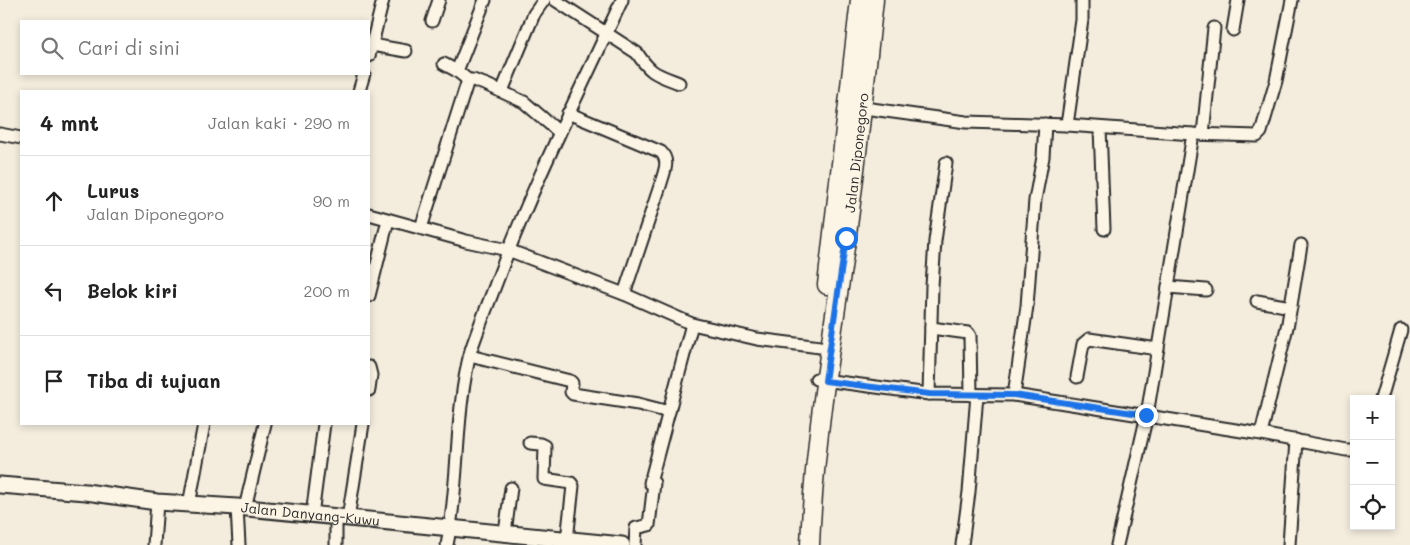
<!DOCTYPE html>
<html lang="id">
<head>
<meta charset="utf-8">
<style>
	:root { --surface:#fff; --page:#f2f2f2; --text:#222; --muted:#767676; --line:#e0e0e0 }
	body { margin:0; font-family:Mali,sans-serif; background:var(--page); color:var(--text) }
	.controls { position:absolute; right:15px; bottom:15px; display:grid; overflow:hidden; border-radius:0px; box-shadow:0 2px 8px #0003 }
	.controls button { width:45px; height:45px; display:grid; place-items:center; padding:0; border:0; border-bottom:1px solid var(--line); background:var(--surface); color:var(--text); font:25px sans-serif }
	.stop { position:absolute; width:15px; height:15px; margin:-11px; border:4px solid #1a73e8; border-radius:50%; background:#fff }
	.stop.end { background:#1a73e8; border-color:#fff; box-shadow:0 1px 5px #0008 }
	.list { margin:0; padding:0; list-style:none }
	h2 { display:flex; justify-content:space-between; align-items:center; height:65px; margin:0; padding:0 20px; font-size:21px }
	h2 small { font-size:16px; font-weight:400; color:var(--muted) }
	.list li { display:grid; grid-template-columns:32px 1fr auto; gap:15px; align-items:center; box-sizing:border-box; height:90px; padding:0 20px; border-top:1px solid var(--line) }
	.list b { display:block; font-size:19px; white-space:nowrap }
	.list p { margin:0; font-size:16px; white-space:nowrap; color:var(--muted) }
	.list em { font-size:16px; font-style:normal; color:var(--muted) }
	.icon { flex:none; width:28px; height:28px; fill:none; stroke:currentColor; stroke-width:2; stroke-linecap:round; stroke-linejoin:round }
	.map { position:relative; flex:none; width:1410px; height:545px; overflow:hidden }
	.search { position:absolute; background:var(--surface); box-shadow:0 2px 8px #0003; left:20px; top:20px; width:350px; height:55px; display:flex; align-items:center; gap:12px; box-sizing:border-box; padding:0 18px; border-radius:0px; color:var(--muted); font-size:19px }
	.panel { position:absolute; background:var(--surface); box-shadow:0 2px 8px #0003; left:20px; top:90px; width:350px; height:335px; border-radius:0px }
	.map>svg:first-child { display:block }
</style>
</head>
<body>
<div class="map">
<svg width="1410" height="545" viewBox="0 0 1410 545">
	<rect width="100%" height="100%" fill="#f4edde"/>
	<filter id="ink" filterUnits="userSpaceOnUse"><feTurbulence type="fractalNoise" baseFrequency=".02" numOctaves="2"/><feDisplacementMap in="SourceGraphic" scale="10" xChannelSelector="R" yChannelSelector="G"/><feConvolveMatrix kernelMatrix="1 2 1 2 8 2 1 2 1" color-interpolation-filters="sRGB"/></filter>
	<g filter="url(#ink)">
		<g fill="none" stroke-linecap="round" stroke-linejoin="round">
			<g stroke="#2b2b2b" stroke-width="15">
				<g id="street">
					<path d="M555,0L637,53C651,74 656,74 679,83"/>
					<path d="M432,21L439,0"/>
					<path d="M1233,30L1238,0"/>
					<path d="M372,45L406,51"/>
					<path d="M369,56L383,0"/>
					<path d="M444,64L457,71"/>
					<path d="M468,80L457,71L485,0"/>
					<path d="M359,91L364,74"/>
					<path d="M502,91L534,14L544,0"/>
					<path d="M857,107L966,122L1067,125L1193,134L1257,136L1261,132L1276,81L1292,0"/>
					<path d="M568,113L661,152C670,161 664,172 661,183L624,294"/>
					<path d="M1067,125L1082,20V0"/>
					<path d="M1100,128L1104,229"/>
					<path d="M0,134L21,138"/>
					<path d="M1203,134L1214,28"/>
					<path d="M369,214L466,241L508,250L624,294L692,324L757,339L820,347"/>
					<path d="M421,228L468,80H473L487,85L524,102L559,132"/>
					<path d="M1168,287L1206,290"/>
					<path d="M369,296L388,220"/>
					<path d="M1257,301L1291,307"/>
					<path d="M931,328L968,333L970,336L971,395"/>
					<path d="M470,356L570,381L572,383L571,392L573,394L638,404L669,412"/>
					<path d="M369,367L371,375L369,390"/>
					<path d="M1077,377L1083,344L1089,339L1158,349"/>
					<path d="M816,379L929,394L1014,395L1261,434L1346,450H1354"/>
					<path d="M929,394L932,286L935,241L946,163"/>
					<path d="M1014,395L1027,306L1035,200L1043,157L1045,124"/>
					<path d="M1381,399L1401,330"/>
					<path d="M1261,434L1288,323L1301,245"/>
					<path d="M530,443L541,444L545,446L544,479L571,483L573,486L567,540"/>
					<path d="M650,483L692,324"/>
					<path d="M189,505L204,424"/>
					<path d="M237,507L239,545"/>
					<path d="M245,508L265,424"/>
					<path d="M312,515L324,424"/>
					<path d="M348,518L363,424"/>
					<path d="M505,533L511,488"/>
					<path d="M154,545L157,502"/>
					<path d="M336,545V518"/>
					<path d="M447,545C460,481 454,414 471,350C478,329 487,307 495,286C531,188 578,95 622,0"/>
					<path d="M635,545L636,528L649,525L654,483"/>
					<path d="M962,545L969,492L977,395"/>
					<path d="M1117,545L1147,415L1193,134"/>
					<path d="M1289,545L1296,440"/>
				</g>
			</g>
			<g stroke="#2b2b2b" stroke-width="19">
				<g id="secondary">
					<path id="s1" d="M0,485L86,492L157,502L237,507L622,545"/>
				</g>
			</g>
			<g stroke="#2b2b2b" stroke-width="21">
				<g id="primary">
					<path d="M827,285L860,0"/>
					<path id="s2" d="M810,545C814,443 831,342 846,241C857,161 865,80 874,0"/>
				</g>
			</g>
			<use href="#street" stroke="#fcf5e5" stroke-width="11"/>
			<use href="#secondary" stroke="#fcf5e5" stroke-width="15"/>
			<use href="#primary" stroke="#fcf5e5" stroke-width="18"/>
		</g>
	</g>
	<g fill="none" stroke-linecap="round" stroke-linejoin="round" filter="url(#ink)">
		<path stroke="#1a73e8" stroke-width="6" d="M846,238L825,381L929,394L1014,395L1146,415"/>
	</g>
	<g text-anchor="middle" stroke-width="5" stroke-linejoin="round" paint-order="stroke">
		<g font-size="14" fill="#2b2b2b" stroke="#fcf5e5">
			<text dy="5" stroke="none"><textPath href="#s2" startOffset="395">Jalan Diponegoro</textPath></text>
			<text dy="5" stroke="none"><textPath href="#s1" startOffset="312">Jalan Danyang-Kuwu</textPath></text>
		</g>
	</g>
</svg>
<div class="controls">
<button>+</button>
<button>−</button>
<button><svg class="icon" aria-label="locate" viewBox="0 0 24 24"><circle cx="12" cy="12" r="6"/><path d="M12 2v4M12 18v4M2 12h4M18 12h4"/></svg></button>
</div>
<div class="stop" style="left:846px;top:238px"></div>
<div class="stop end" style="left:1146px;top:415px"></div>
<div class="search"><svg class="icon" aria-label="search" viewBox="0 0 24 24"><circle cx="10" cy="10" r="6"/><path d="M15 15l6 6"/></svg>Cari di sini</div>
<section class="panel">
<h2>4 mnt<small>Jalan kaki · 290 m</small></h2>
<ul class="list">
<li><svg class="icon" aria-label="ahead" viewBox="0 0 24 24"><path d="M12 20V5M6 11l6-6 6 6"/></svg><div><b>Lurus</b><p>Jalan Diponegoro</p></div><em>90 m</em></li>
<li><svg class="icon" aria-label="left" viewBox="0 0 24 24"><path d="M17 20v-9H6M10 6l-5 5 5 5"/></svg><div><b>Belok kiri</b></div><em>200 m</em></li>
<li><svg class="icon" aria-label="arrive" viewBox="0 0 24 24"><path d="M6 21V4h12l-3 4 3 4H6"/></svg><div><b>Tiba di tujuan</b></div></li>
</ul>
</section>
</div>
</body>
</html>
